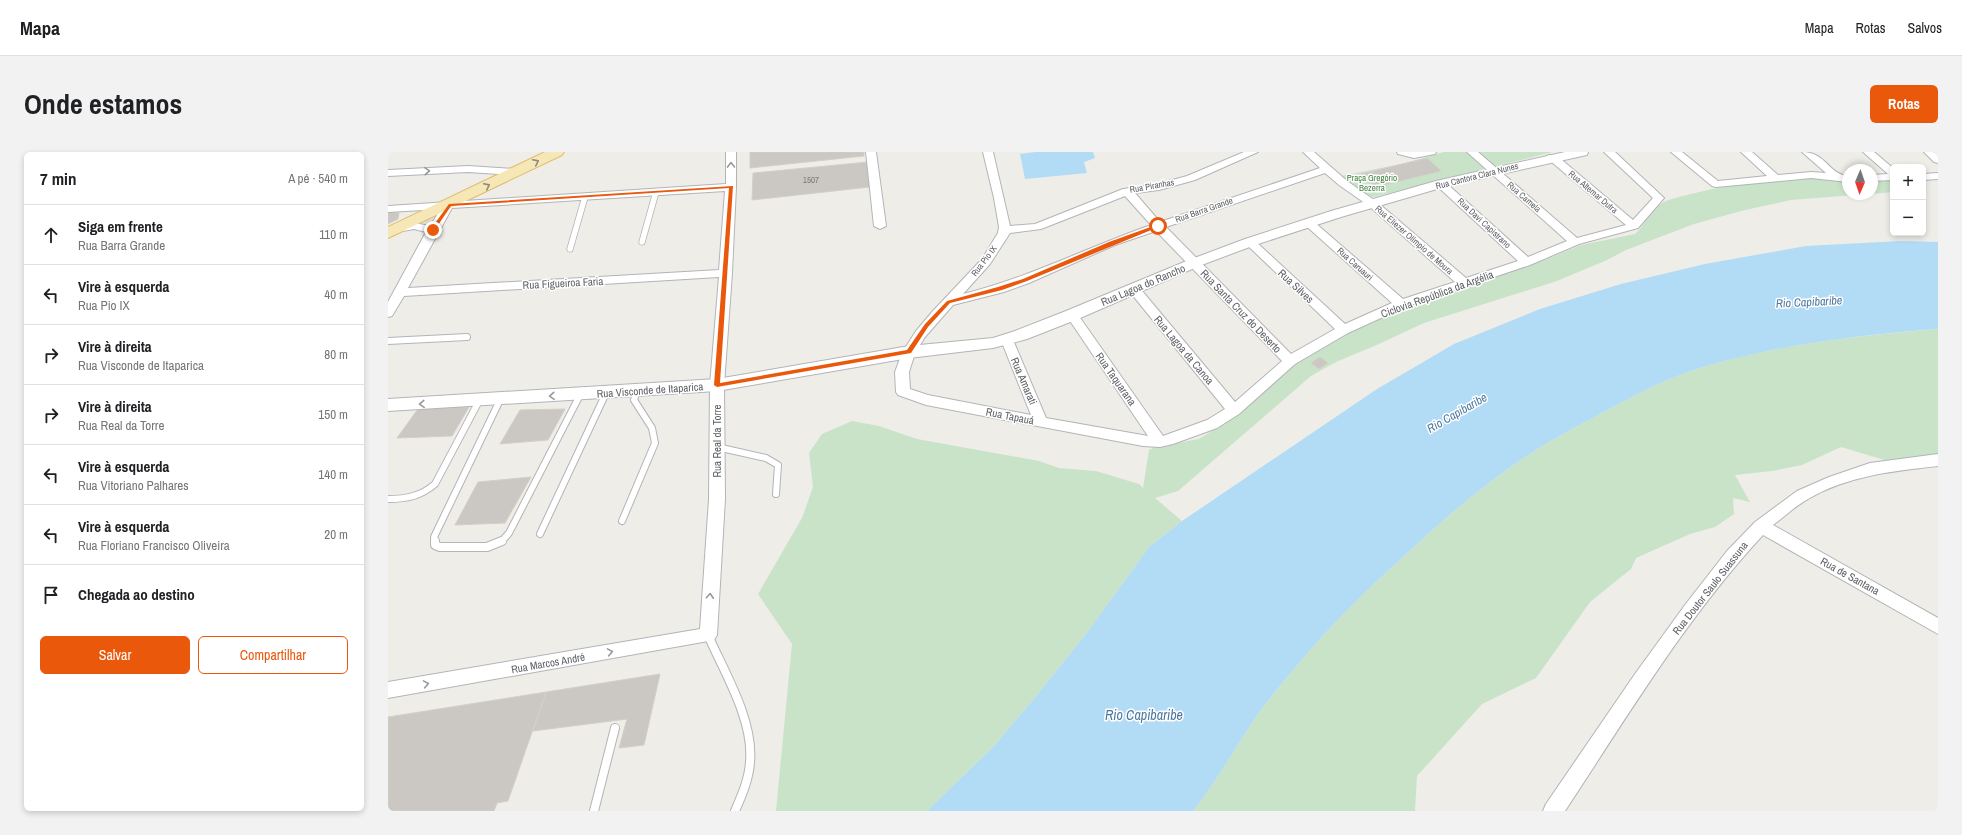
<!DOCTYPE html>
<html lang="pt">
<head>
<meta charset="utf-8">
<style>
	:root { --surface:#fff; --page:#f2f2f2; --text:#202124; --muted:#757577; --line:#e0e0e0; --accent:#ea580c }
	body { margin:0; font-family:"Archivo Narrow",sans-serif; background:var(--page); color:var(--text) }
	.controls { position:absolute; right:12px; top:12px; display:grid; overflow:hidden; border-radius:6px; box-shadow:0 2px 6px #0003 }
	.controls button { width:36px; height:36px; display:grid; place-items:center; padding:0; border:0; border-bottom:1px solid var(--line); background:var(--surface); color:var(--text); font:20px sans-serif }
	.compass { position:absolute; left:1454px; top:12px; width:36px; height:36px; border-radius:50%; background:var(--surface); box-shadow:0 2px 6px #0003; rotate:182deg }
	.stop { position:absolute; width:12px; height:12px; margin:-9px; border:3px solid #ea580c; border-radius:50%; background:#fff }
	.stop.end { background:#ea580c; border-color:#fff; box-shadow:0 1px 4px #0008 }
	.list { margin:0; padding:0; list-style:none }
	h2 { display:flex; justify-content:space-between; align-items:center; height:52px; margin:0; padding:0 16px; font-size:17px }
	h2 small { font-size:13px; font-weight:400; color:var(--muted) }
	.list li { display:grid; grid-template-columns:26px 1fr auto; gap:12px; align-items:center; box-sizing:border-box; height:60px; padding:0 16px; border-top:1px solid var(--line) }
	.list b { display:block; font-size:15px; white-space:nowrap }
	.list p { margin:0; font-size:13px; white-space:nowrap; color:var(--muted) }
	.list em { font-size:13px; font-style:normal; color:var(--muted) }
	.actions { display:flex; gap:8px; padding:12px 16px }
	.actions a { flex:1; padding:9px 0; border:1px solid var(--accent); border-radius:6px; text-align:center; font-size:14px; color:var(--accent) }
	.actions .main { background:var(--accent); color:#fff }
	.icon { flex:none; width:22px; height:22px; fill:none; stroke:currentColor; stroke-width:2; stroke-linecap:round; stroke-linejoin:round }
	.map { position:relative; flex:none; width:1550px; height:659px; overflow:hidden; border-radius:6px }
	header { display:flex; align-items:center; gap:24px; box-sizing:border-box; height:56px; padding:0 20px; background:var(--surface); border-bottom:1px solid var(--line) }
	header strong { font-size:19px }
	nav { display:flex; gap:22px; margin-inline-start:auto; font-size:14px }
	.intro { display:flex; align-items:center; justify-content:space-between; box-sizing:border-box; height:96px; padding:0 24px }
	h1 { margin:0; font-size:28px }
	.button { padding:10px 18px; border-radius:6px; background:var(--accent); color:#fff; font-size:14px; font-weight:700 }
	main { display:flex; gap:24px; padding:0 24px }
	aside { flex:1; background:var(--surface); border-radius:6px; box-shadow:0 2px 6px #0003 }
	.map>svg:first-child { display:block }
</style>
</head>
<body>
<header>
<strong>Mapa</strong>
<nav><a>Mapa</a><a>Rotas</a><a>Salvos</a></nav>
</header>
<div class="intro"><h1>Onde estamos</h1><a class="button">Rotas</a></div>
<main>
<aside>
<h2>7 min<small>A pé · 540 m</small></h2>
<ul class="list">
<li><svg class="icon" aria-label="ahead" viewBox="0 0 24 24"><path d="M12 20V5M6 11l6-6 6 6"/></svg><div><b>Siga em frente</b><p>Rua Barra Grande</p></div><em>110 m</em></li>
<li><svg class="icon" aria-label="left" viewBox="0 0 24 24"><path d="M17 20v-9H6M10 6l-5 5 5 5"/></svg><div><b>Vire à esquerda</b><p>Rua Pio IX</p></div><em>40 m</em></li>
<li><svg class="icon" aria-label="right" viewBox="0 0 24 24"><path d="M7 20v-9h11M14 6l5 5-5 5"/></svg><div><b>Vire à direita</b><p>Rua Visconde de Itaparica</p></div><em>80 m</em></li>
<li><svg class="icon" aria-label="right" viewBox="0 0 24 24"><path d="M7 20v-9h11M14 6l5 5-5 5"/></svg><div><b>Vire à direita</b><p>Rua Real da Torre</p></div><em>150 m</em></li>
<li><svg class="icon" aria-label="left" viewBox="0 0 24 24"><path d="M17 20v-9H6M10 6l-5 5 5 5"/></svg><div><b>Vire à esquerda</b><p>Rua Vitoriano Palhares</p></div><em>140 m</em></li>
<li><svg class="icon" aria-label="left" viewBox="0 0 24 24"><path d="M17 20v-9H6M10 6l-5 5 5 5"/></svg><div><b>Vire à esquerda</b><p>Rua Floriano Francisco Oliveira</p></div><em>20 m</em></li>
<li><svg class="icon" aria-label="arrive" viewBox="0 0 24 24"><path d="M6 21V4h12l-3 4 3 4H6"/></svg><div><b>Chegada ao destino</b></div></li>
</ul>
<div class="actions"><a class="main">Salvar</a><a>Compartilhar</a></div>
</aside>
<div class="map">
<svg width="1550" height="659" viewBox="0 0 1550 659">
	<rect width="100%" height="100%" fill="#efede8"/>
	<g fill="#c9e3c8">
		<path d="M1056,0H1165L985,45L976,42L953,24L1018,11Z"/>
		<path d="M1423,24L1460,28V42H1479L1403,48L1357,58L1306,72L1238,98L1219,108L1169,129L1036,171L991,192L948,210L923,224L790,339L767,346L794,369L761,395L698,482L649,543L607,593L539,659H388L404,492L370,442L414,366L425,335L421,301L434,282L464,269L491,274L529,287L651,309L671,316L708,319L751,332L755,336L761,298L767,295L811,287L838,270L933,191L968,174L1144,113L1193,93L1247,82C1257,73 1261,59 1273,52C1280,47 1291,45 1299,43C1339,32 1381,27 1423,24Z"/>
		<path d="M1484,27H1505V40L1484,42Z"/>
		<path d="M1550,177V305L1530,318L1453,295L1414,313L1384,319L1347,323L1362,350L1345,346L1346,362L1327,375L1302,382L1248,406L1243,417L1202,450L1148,526L1094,552L1029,624L1027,659H805C829,629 848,594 870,562C882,545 897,528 911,511C943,473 978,438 1015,405C1053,369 1094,334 1137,305C1161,289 1186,276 1210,263C1240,247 1270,230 1303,219C1380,193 1469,184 1550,177Z"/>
	</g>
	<g fill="#b2dbf5">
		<path d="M648,0H705L707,6L696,10L699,21L637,27L632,2Z"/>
		<path d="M1512,89L1550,90V177C1470,183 1379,194 1303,219C1270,230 1240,247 1210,263C1186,276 1161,289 1137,305C1094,334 1053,369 1015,405C978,438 943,473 911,511C897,528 882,545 870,562C848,594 829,629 805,659H539L607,593L649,543L698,482L761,395L794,369L989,237L1066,192L1152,157L1233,132L1317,112L1418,94Z"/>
	</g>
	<g fill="#cbc8c4" stroke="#d3cfc7">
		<path d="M362,0H476V4L362,16Z"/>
		<path d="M1039,6L1053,19L987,35L973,22Z"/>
		<path d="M480,10L482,35L364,48L365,21Z"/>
		<path d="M0,60L11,61L10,67L0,72Z"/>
		<path d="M932,205L940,211L931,217L923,211Z"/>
		<path d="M81,255L64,284L9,286L30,257Z"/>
		<path d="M177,257L160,288L112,292L132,258Z"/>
		<path d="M143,325L117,371L67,373L90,330Z"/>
		<path d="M272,522L256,593L231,596L239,567L145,579L158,540Z"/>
		<path d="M158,540L120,649L109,651L106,659H0V565Z"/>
	</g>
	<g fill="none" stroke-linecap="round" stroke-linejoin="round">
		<g stroke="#b3b4b8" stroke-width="7">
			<g id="service-far2">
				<path d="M254,90L268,40"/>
				<path d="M182,97L197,45"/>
			</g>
		</g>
		<g stroke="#b3b4b8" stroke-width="8">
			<g id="service-far1">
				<path d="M0,189L79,185"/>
				<path d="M329,295L378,306L390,313L388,342"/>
				<path d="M0,347C19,347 33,344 47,332L91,249"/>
				<path d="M234,369L267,291L264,276L246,248L249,239"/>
				<path d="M152,382L218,241"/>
				<path d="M47,390L46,385L112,248"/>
				<path d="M113,390L121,381L192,243"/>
			</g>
		</g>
		<g stroke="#b3b4b8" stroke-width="10">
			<g id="service">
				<path d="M47,389V393L52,395H99L114,389"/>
				<path d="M320,483C336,520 366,568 362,610C361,627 354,643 347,659"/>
				<path d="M206,659L227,576"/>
			</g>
		</g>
		<g stroke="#b3b4b8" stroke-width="2">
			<g id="minor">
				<path d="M338,0H348V35L344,121L336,233L337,347L329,483L326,488L0,546V530L312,477L321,347L322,233L331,125L16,144L4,164L0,165V150L38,80L26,77L9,80L3,77L5,75L26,71L42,74L53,57L0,60V54L338,32ZM337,39L331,118L20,136L64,56Z"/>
				<path d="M478,0H488L498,74L492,77L486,74Z"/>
				<path d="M595,0H605L622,74L647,72L735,37L770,32L799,24L856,0H870L807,28L771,38L747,41L772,70L932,16L915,0H926L959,29L989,50L1078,126L1130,109L1049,34L1048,32L1049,30H1057L1140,105L1179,89L1079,0H1090L1189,86L1238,73L1160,7L1159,5L1160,3H1168L1245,68L1265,46L1216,0H1227L1276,46L1250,76L1191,92L1142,113L1017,155L960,181L907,212L851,262L829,276L785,292L772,295L755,294L538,253L510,243L508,240L507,220L514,201L528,179L544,160L594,107L610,81L611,75L606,46ZM937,21L951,33L981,54L1067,130L1015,147L925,69H917L915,71L917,73L1004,151L957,172L866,88H858L856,90L858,92L947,177L903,202L778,75ZM737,44L763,73C700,95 640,126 575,142L602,112L622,81L653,77ZM768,79L894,209L847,250L750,134H742L740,137L742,140L837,257L819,268L775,284L688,160H680L678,163L760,284L658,266L625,188L624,185H614L613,188L643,263L540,243L522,237L521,220L527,201L537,185L565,153L616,140L641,131L727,93Z"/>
				<path d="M1009,0H1048L1047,2L1026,6L1010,2Z"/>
				<path d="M1283,0H1294L1330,29L1379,24L1353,0H1364L1390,23L1423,20L1438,21L1414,0C1438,0 1440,22 1460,24V30L1423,26L1328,35L1324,34Z"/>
				<path d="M1475,0H1486L1505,16V28L1484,29V23L1500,22Z"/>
				<path d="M1536,0H1547L1550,3V11L1546,10Z"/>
				<path d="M80,14L127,17L132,20L127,23L80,20L0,24V18Z"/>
				<path d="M1550,21V27L1535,28V22Z"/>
				<path d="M1550,302V314C1505,319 1459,324 1420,347C1407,354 1396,365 1385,373L1550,466V482L1375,383C1298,466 1239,565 1177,659H1155L1158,652L1247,522L1297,453L1339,399L1367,370L1409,339L1441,325L1482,311Z"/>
			</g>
		</g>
		<g stroke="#b3b4b8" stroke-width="2">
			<path id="tertiary" d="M1177,0H1200L1199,3L1194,4L1056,35L953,65L867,93L811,114L690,167L639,187L605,196L521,206L329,239L0,259V247L329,227L521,194L605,186L627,179L678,159L801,108L857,87L943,59L1048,29Z"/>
		</g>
		<g stroke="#e1bb6f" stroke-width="2">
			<path id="primary" d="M157,0H176L174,3L0,86V75Z"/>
		</g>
		<use href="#service-far2" stroke="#fff" stroke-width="5.5"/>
		<use href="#service-far1" stroke="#fff" stroke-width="6"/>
		<use href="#service" stroke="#fff" stroke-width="8"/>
		<use href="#minor" fill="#fff" fill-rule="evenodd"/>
		<use href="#tertiary" fill="#fff" fill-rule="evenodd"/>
		<use href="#primary" fill="#f6e8b6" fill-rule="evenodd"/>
	</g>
	<defs><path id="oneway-chevron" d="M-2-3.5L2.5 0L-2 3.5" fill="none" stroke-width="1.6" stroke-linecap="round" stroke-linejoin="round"/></defs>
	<g stroke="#8c8a7e">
		<use href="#oneway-chevron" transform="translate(148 10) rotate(-26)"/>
		<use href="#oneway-chevron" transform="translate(99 34) rotate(-26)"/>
	</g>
	<g stroke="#97999c">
		<use href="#oneway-chevron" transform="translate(343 13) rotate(-91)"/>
		<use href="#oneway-chevron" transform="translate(39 19) rotate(-4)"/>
		<use href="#oneway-chevron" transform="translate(164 244) rotate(176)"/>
		<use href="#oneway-chevron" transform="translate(34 252) rotate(177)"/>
		<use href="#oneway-chevron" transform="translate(322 444) rotate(-86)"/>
		<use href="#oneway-chevron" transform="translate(222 500) rotate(-10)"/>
		<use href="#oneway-chevron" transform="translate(38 532) rotate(-10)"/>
	</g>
	<path fill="#ea580c" d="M345,34L332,231L519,198L537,172L559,149L610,135L635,127L721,90L768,73L773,74L639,129L614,138L562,151L540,175L523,201L329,235L326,233L341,36L63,54L46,79L42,78L61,52Z"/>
	<g text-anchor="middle" stroke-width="3" stroke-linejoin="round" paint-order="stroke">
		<g font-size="9" fill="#5f6266" stroke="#fff">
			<text transform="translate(1089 24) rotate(-14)" y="3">Rua Cantora Clara Nunes</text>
			<text transform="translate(764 34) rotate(-10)" y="3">Rua Piranhas</text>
			<text transform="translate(1205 40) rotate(40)" y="3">Rua Altemar Dutra</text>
			<text transform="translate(1136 45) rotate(41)" y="3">Rua Camela</text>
			<text transform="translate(816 58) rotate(-19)" y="3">Rua Barra Grande</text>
			<text transform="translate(1096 71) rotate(43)" y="3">Rua Davi Capistrano</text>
			<text transform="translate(1026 88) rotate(41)" y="3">Rua Eliezer Olímpio de Moura</text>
			<text transform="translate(596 109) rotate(-53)" y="3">Rua Pio IX</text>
			<text transform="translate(967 112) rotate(42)" y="3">Rua Caruauri</text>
		</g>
		<g font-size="9" fill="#418341" stroke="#fff">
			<text x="984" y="29">Praça Gregório<tspan x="984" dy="10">Bezerra</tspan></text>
		</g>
		<g font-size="9" fill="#7a7c7e">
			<text x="423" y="31">1507</text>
		</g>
		<g font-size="11" fill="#5f6266" stroke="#fff">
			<text transform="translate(175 131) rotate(-3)" y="4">Rua Figueiroa Faria</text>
			<text transform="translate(755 133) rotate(-23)" y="4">Rua Lagoa do Rancho</text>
			<text transform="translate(908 134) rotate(43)" y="4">Rua Silves</text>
			<text transform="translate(1049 142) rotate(-20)" y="4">Ciclovia República da Argélia</text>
			<text transform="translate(853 159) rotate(46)" y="4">Rua Santa Cruz do Deserto</text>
			<text transform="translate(796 198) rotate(50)" y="4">Rua Lagoa da Canoa</text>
			<text transform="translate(728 227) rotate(55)" y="4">Rua Taquarana</text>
			<text transform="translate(636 229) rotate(67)" y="4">Rua Amarati</text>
			<text transform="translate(262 238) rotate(-4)" y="4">Rua Visconde de Itaparica</text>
			<text transform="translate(622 264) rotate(11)" y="4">Rua Tapauá</text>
			<text transform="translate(329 289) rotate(-90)" y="4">Rua Real da Torre</text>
			<text transform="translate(1462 424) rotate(29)" y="4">Rua de Santana</text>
			<text transform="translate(1322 436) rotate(-52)" y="4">Rua Doutor Saulo Suassuna</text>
			<text transform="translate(160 511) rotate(-10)" y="4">Rua Marcos André</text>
		</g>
		<g font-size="12" font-style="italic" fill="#4c789e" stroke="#fff">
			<text transform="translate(1421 150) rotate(-3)" y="4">Rio Capibaribe</text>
			<text transform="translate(1069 261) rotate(-30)" y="4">Rio Capibaribe</text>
		</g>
		<g font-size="14" font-style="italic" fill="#4c789e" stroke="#fff">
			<text x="756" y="568">Rio Capibaribe</text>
		</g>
	</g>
</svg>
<div class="controls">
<button>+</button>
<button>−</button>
</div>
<svg class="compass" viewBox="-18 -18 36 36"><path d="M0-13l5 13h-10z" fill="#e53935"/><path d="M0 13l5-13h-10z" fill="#757577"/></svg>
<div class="stop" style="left:770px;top:74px"></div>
<div class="stop end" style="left:45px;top:78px"></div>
</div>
</main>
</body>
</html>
